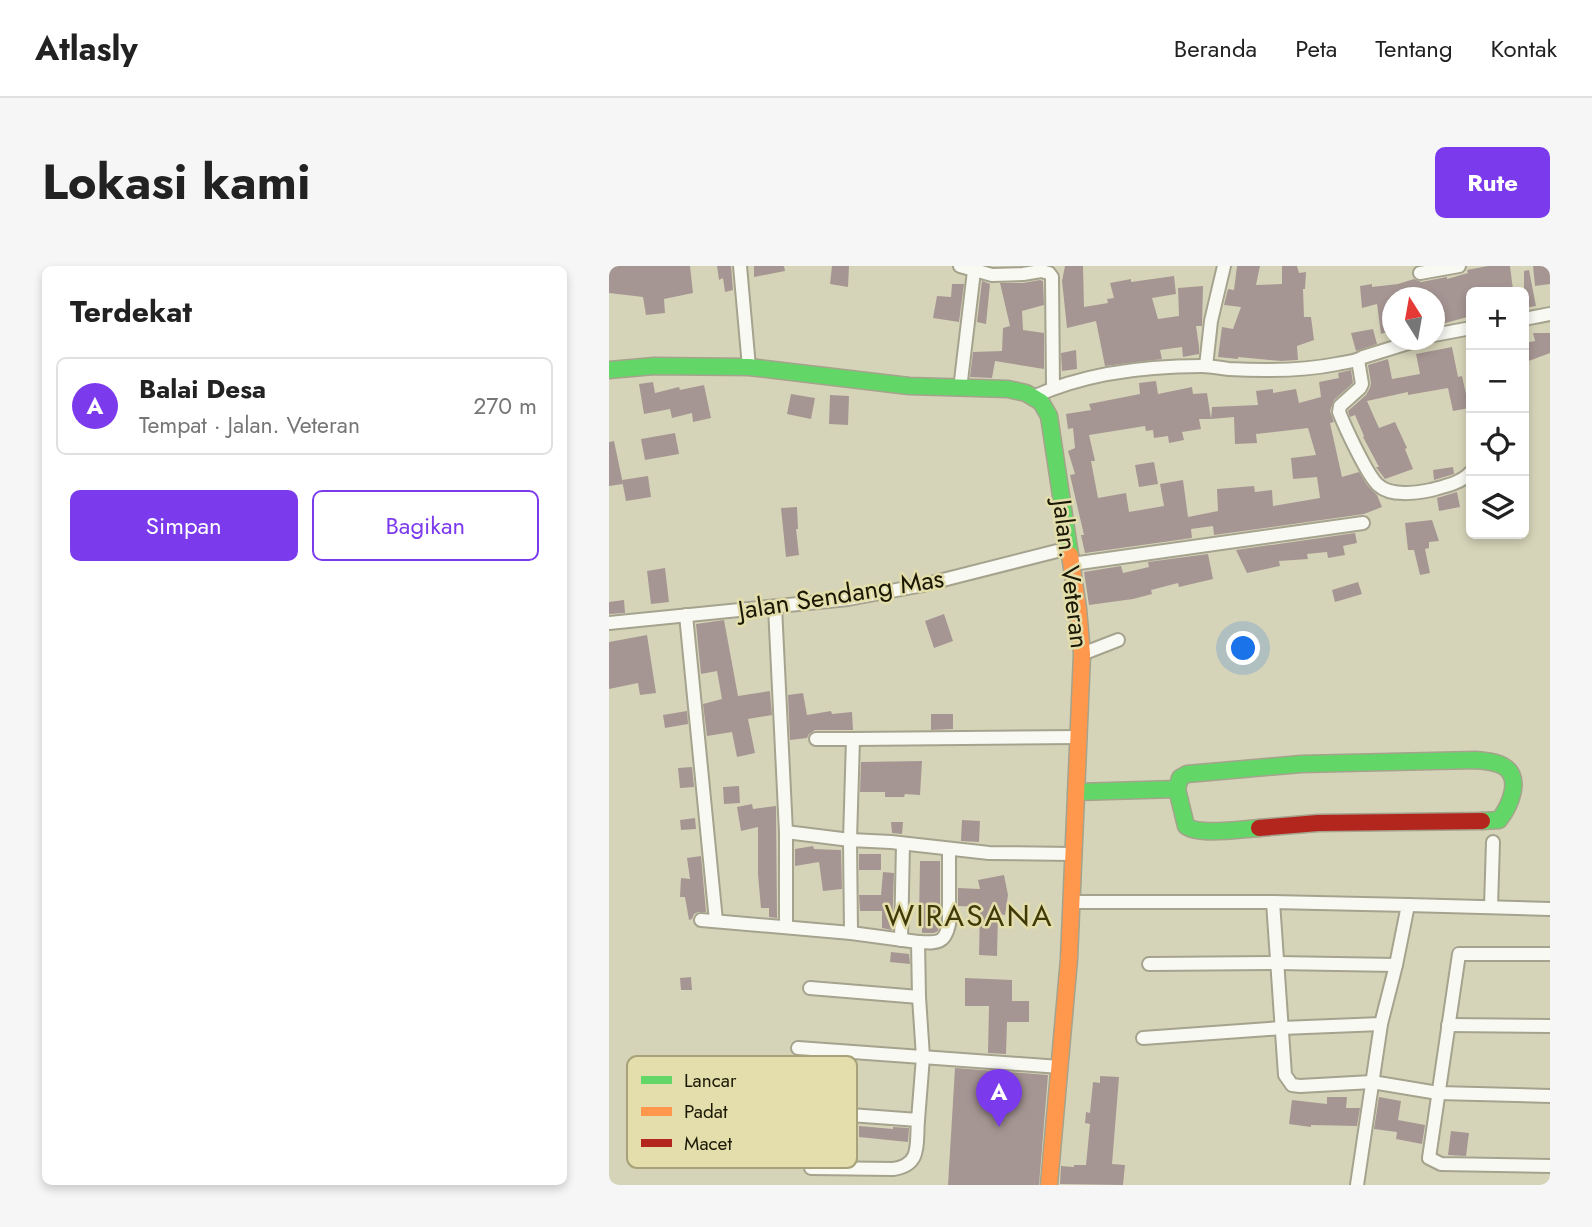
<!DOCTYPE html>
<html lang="id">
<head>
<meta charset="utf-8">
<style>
	:root { --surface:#fff; --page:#f6f6f6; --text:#222; --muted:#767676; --line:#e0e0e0; --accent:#7c3aed }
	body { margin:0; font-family:Jost,sans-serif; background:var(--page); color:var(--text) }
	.controls { position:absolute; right:21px; top:21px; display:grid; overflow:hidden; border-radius:10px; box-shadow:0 4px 10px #0003 }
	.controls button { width:63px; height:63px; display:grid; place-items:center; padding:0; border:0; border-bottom:2px solid var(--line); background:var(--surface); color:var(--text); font:35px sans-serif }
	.compass { position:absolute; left:773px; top:21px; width:63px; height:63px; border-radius:50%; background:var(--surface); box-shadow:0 4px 10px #0003; rotate:349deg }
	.you { position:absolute; left:635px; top:383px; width:24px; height:24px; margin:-18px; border:5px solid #fff; border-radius:50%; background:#1a73e8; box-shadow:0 0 0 10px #1a73e833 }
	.badge { display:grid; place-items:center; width:46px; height:46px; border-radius:50%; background:var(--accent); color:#fff; font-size:23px; font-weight:700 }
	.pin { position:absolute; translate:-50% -58px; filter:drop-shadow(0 2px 4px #0008) }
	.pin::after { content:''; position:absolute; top:37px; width:24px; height:21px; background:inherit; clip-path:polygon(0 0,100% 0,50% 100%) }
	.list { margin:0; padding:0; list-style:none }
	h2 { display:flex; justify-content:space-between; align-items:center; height:91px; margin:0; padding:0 28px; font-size:30px }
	h2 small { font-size:23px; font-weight:400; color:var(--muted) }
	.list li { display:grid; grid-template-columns:46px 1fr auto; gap:21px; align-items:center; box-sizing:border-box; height:98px; margin:0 14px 14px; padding:0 14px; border:2px solid var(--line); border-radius:10px }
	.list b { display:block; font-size:26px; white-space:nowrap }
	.list p { margin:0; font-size:23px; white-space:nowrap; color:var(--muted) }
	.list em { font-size:23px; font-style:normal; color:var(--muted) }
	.actions { display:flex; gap:14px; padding:21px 28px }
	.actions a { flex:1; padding:16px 0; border:2px solid var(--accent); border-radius:10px; text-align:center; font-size:24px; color:var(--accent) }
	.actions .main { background:var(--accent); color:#fff }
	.icon { flex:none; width:38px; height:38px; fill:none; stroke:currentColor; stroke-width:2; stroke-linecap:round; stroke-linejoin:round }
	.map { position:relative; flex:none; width:941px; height:919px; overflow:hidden; border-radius:10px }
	header { display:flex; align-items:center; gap:42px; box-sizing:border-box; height:98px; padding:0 35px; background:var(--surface); border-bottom:2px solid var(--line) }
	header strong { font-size:33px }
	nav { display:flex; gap:38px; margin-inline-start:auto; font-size:24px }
	.intro { display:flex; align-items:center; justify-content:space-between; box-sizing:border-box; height:168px; padding:0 42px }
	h1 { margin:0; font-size:49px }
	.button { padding:18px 32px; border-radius:10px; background:var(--accent); color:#fff; font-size:24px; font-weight:700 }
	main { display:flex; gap:42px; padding:0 42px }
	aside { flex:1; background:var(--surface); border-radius:10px; box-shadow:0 4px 10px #0003 }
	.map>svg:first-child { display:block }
</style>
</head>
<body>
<header>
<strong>Atlasly</strong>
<nav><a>Beranda</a><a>Peta</a><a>Tentang</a><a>Kontak</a></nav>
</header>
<div class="intro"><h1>Lokasi kami</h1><a class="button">Rute</a></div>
<main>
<aside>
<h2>Terdekat<small></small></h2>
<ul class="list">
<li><span class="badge">A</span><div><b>Balai Desa</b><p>Tempat · Jalan. Veteran</p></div><em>270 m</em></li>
</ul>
<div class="actions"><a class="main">Simpan</a><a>Bagikan</a></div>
</aside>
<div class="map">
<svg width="941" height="919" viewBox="0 0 941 919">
	<rect width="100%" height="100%" fill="#d6d4b8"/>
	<g fill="#a69693">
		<path d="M0,0H81L84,27L55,33L56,47L37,49L34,31L0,27Z"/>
		<path d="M108,0H122L124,24L116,26L114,12L110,14Z"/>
		<path d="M145,0H175L176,5L145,11Z"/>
		<path d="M223,0H240L239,21L221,18Z"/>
		<path d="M456,0H474L475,41L499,37L498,33L505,32L501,17L522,13V16L565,10L567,28L543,32L549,53L570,50L569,22L594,20L593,60H587L590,80V88L574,91L573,81L551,84L553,93L496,100L487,55L458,62L453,15Z"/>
		<path d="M628,0H651L647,19L673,18V0H688L690,7L697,6L696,23H694L695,51H702L705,74L688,80L689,94L672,95L629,91V93L609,91L613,61L624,63L632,41L615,39L619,23L625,24Z"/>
		<path d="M879,0H901L904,24L891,26H862V50L829,59L825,46V32H783V64L772,68L768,38L753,42L751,20L763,18V21L789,18L805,13L812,16L838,11V13L859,7L858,4Z"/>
		<path d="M924,0H941V18L926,20Z"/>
		<path d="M920,4L927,40L915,42V5Z"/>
		<path d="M431,14L434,15L435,39L413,45L414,64L435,67V103L386,95L383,112L361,111L364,86L393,85L394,62L401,60L391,17H414Z"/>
		<path d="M373,15L381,18L377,58L368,56Z"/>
		<path d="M343,18H355L350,56L324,52L328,30L342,31Z"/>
		<path d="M764,63L768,78L747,85L742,67Z"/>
		<path d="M924,67H941V87L917,96L915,77L926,75Z"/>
		<path d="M843,81L849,111L853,110L860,142L844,145L839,122L799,129V126L758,135L770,162L786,156L798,182L796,183L804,203L776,213L767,201H770L754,171L755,170L746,149L741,151L739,145L757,129L761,122L762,117L759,99L779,93L783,113L811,108L807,88Z"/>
		<path d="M467,84L468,103L453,105L452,87Z"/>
		<path d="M742,104L744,117L725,134L721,145L725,156L721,157L733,211L750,206L758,219L768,229L773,241L755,248L605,269L604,260L582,263L583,272L476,287L472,269H475L461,209L466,208L459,185L466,182L464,162L459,163L457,148L482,144L480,138L531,128L530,117L547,115L549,128L583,121L584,128L598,127L602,153H590L592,163L573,166L575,174L560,177L559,170L545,172L544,164L537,165L536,160L480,169L486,195H482L489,232L517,227L520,246L555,240L551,218L574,214L579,251L609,245L608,223L645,220L646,226L663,224L664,240L711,232L708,211L684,213L682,192L707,189L699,162L647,168L648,177L626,178L625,151L602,153L603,141L649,139L647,125L664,123V127L687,123L690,137L712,131L710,116L730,112L729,107Z"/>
		<path d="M44,116L46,127L70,121L71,124L95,119L102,152L84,156L83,147L63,152L61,143L35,148L30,118Z"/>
		<path d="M182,128L206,132L202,153L178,148Z"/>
		<path d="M221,129L240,130L239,159L220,158Z"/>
		<path d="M66,167L70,188L36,194L32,173Z"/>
		<path d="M5,175L14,218L0,220V176Z"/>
		<path d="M545,196L549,218L530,221L526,199Z"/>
		<path d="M844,201L845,208L825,214L824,204Z"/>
		<path d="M39,210L42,231L17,235L13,214Z"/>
		<path d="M848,226L851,241L830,245L828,232Z"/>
		<path d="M188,241L189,263H187L190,289L177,291L172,242Z"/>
		<path d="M823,254L830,275L820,276V282L816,283L821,307L811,309L805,284H799L796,257Z"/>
		<path d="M746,267L748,277L734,280L736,289L719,292L718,286L698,288L699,293L670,295L671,300L638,307L627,284Z"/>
		<path d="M599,288L604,313L570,321L569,317L542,324L543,328L524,333L480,339L475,306L512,300L514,307L540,301L539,296Z"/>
		<path d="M56,302L60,336L42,338L38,305Z"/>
		<path d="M749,316L753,328L726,336L723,324Z"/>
		<path d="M15,334L16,347L0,348V336Z"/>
		<path d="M335,348L344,375L325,382L316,355Z"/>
		<path d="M115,354L129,430L161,425V427L163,449L139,453L146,487L128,491L123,466L98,470L94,438L113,433L108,405L92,408L87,358Z"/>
		<path d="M38,369L47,427L31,429L29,417L0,423V376Z"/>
		<path d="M194,427L198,449L222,445L223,448L243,446L244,464H206L200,468L198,472L181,474L179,429Z"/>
		<path d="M78,445L79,458L56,462L54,449Z"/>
		<path d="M322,448H344V463L322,464Z"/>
		<path d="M313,495L311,529L296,528L295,531H276V526H251L252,496Z"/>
		<path d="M83,501L85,521L71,522L69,502Z"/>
		<path d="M130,520L131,537L115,538L114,521Z"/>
		<path d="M143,538L144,543L167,540L168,652L160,651V642H152L149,609V561L132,565L128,541Z"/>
		<path d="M86,552L87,563L72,564L71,554Z"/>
		<path d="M353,554L371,555L370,576L352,575Z"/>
		<path d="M282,556H294L293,568L283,567Z"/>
		<path d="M204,580L205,583L232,584L233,623L214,625L210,596L186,600V583Z"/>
		<rect x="250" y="588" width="22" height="16"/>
		<path d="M92,590L97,646H89L85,648L83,653L80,654L76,631H71L72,612L81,613L78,592Z"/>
		<path d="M311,595H331V657L329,665L325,667H313V651H310Z"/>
		<path d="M274,606L285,607L283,664L273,662V645H251L250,629H272Z"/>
		<path d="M395,609L399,629L396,649L389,648L388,690L370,689L371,641L349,640V622L371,623L369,614Z"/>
		<path d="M282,686L300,688L301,698L281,696Z"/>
		<path d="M82,711L83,724H72L71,712Z"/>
		<path d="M356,712L403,714V735H420V756H398L397,788L379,787L380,740H356Z"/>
		<path d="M346,802L439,809L430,919H339Z"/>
		<path d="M491,810L510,811L503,898L516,899L514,919L451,918L452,900L465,901V899H477L481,858L476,857L477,846L481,847L484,816L491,817Z"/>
		<path d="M718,831H738L737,842H751L748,860L702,859V861L680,858L683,834L718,838Z"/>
		<path d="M770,831L792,835L789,854L816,859L813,878L787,873L788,866L765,863Z"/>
		<path d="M250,860L284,863V861L300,862L299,876L250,871Z"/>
		<path d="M842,865L860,867L857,890L839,889Z"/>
	</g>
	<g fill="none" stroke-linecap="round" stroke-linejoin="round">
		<g stroke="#a5a38d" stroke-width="16">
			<g id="street">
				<path d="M131,0L140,101"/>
				<path d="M351,0L383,9L414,8L432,5L440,7L443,11L444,122"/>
				<path d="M811,7L850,0"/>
				<path d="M915,53L941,48"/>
				<path d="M825,69L862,62"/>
				<path d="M749,94L753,118L751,122L731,140L730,146C736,161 758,209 769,219C782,231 807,227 822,224C837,220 852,217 862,206"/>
				<path d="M597,100L602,55L615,0"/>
				<path d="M351,123L365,5"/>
				<path d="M424,131C476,107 537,100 593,100C602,100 611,102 620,103C656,105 693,105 728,98C737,96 746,96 754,91L809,74"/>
				<path d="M463,298L754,257"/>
				<path d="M166,341L177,566V661"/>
				<path d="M77,349L107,655"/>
				<path d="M0,357L239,333L314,319L460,282"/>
				<path d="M473,388L509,374"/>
				<path d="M244,473L470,471"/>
				<path d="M177,566L241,574L244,473H207"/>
				<path d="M462,636H664L799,639L787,699L772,758L673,762L534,772"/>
				<path d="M664,636L676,809L683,819L691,820L763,816L829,827L941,830"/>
				<path d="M799,639L941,643"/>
				<path d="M882,641L884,576"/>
				<path d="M92,654L242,667L309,676L310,731L314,791L309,854L187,845"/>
				<path d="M242,667L241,574L282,576L380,587L464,588"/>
				<path d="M292,674L294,578"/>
				<path d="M309,676C328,677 336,678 340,658V584"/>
				<path d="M941,688H850L820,892L832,898L941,900"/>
				<path d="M540,698L668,697L787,699"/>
				<path d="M201,722L310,731"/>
				<path d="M839,759L941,760"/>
				<path d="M189,782L451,801"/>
				<path d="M202,902L284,903C313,899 307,878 309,854"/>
				<path d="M748,919L772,758"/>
			</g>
		</g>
		<g stroke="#a5a38d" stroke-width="19">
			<g id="fast">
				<path d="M0,104L45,100L140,101L300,120L399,123L417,127L432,136L440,150L461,289"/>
				<path d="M568,523L577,560C590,570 633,563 650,562"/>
				<path d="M467,526L568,523L571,512L578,508L692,498L867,494C876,495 886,495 894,500C914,511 901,540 890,554L873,555"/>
			</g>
		</g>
		<g stroke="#a5a38d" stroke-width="19">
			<path id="slow" d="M440,919L460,693L473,388L469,343L461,289"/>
		</g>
		<g stroke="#a5a38d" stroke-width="19">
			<path id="jam" d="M650,562L709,557L873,555"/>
		</g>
		<use href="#street" stroke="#f9f9f4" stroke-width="12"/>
		<use href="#fast" stroke="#63d668" stroke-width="16"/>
		<use href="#slow" stroke="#ff974d" stroke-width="16"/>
		<use href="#jam" stroke="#b3261e" stroke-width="16"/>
	</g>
	<g text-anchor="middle" stroke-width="5" stroke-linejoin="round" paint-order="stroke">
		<g font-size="26" fill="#1a1705" stroke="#e3deab">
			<text transform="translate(462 308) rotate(83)" y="9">Jalan. Veteran</text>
			<text transform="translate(232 328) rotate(-9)" y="9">Jalan Sendang Mas</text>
		</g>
		<g font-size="30" letter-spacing="2" fill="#3f3a07" stroke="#e3deab">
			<text x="360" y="660">WIRASANA</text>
		</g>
	</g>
	<rect x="18" y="790" width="230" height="112" rx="10" fill="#e3deab" stroke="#a7a279" stroke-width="2"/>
	<rect x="32" y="810" width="31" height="8" fill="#63d668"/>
	<rect x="32" y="841" width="31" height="9" fill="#ff974d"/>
	<rect x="32" y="873" width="31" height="8" fill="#b3261e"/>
	<g font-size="19" fill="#1a1705">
		<text x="75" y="821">Lancar</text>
		<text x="75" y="852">Padat</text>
		<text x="75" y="884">Macet</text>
	</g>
</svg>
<div class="controls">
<button>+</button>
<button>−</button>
<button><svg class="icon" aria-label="locate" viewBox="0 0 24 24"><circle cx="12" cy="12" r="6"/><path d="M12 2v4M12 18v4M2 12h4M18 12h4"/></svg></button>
<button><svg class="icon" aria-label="layers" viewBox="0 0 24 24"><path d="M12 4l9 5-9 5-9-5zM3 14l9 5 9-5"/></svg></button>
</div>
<svg class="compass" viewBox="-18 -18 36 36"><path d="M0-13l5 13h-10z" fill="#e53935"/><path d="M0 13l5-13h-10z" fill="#767676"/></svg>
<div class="you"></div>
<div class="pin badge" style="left:390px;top:861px">A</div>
</div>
</main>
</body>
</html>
